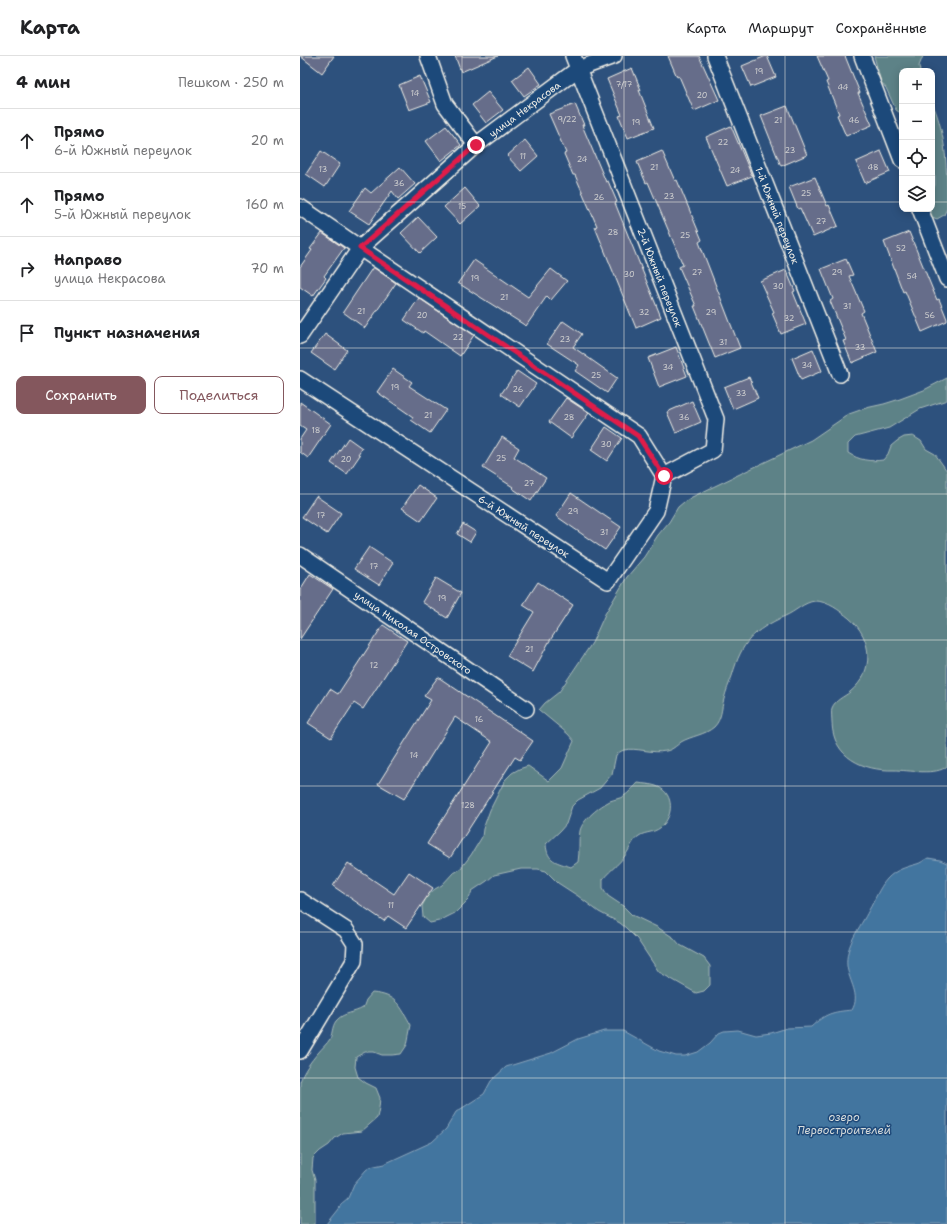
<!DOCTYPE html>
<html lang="ru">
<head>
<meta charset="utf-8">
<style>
	:root { --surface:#fff; --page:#f6f6f6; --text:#202124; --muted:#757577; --line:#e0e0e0; --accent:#84575d }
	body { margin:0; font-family:"Shantell Sans",sans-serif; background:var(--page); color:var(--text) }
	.controls { position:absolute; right:12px; top:12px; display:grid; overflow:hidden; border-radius:8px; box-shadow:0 2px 10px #0003 }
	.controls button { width:36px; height:36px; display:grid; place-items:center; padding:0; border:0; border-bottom:1px solid var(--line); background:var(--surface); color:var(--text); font:20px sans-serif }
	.stop { position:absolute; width:12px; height:12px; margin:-9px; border:3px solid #e11d48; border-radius:50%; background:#fff }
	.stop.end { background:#e11d48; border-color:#fff; box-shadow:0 1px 4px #0008 }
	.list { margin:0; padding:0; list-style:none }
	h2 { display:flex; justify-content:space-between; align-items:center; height:52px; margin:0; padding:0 16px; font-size:17px }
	h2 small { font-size:13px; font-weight:400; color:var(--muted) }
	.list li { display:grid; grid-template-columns:26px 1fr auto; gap:12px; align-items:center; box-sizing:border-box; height:64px; padding:0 16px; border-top:1px solid var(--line) }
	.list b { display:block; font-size:15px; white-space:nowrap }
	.list p { margin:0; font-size:13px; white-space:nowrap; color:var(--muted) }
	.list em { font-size:13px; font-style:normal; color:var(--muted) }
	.actions { display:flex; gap:8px; padding:12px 16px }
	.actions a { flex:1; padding:9px 0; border:1px solid var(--accent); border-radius:8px; text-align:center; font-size:14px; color:var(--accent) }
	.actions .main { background:var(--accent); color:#fff }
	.icon { flex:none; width:22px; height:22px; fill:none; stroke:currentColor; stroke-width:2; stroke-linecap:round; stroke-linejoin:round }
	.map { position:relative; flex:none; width:647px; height:1168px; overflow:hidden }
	header { display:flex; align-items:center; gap:24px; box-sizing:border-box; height:56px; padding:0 20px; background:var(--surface); border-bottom:1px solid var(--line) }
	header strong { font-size:19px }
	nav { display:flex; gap:22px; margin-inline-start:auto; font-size:14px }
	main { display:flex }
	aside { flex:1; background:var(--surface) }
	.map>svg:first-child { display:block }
</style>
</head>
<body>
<header>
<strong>Карта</strong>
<nav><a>Карта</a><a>Маршрут</a><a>Сохранённые</a></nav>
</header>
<main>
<aside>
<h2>4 мин<small>Пешком · 250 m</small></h2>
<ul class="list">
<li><svg class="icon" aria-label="ahead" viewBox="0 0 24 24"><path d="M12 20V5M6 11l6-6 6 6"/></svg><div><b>Прямо</b><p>6-й Южный переулок</p></div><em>20 m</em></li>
<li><svg class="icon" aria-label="ahead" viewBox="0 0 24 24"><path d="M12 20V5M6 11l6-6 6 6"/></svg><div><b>Прямо</b><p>5-й Южный переулок</p></div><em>160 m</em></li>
<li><svg class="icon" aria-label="right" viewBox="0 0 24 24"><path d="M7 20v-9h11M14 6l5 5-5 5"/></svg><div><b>Направо</b><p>улица Некрасова</p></div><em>70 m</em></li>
<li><svg class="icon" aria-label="arrive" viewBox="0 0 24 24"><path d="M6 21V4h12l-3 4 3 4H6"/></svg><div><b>Пункт назначения</b></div></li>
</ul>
<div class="actions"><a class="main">Сохранить</a><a>Поделиться</a></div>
</aside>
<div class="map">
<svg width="647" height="1168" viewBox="0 0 647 1168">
	<rect width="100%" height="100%" fill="#2d517d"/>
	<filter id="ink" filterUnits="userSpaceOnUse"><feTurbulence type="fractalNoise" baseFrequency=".025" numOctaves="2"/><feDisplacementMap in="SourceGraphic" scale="8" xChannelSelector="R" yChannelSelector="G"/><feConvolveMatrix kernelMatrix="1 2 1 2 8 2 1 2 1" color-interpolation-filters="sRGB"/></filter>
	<g filter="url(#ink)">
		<g fill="#5d8287" stroke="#a8bab8">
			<path d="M574,0H623L619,10L620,15H602V58L596,54L586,32L581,26Z"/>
			<path d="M632,46C647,81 647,113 647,152L644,159L637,163L630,160L629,153H632V136L635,129V121L632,117Z"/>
			<path d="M647,322V344L620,353L589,372L555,381L548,388V397C559,404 570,406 583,404L588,398L591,390L597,385L604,381L613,380L621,385L626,393L635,398L647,415V710C637,720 608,714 594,714C563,715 533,701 532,667C532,662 531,656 532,652C535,644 544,641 550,636C575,616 573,582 549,562C540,555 528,545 515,545C504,546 495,556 485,560C453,575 442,585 432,620C429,628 426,635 424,643C421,653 422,663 414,671C405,679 391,680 381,686C376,690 372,694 366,695C352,698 336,691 324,694C321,695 318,697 316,699L312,718L300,732L278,744L272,750L266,768L260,775L246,788C247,806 257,806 271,811L278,806C280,795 278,785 280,775C282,764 300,750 310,745C315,743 319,743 324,740C329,737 333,731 338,727C344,728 350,728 356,730C373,736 374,756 364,768C356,778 346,775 339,780C333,784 331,790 328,795C322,806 311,813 303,823V832L308,840L323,850L332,859L357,871L374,882L380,889L404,902L410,910V929L404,935L396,937L359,916L337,883L326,872L320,867L299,856L278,840L258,827L246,815L238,813H221L194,819L187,825L172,835L168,844L155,857L139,865L130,867L123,861L122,850L128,839L135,833L142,829L153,817L161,812L171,799L182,781L183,773L190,754L205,724L212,717L219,713L228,710L249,725L262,712L274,685L268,678L239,654L245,647L259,636L292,587L305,558L327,521L344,501L358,479L369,466L378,451L384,446L392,441L511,384L549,358L566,352L584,348L600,343L624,334Z"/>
			<path d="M72,937C97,939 100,950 111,969L107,989L101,998L92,999H82L74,996H65L56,1001L55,1011L58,1021L66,1027L76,1032L80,1042L79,1052L77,1062L62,1075L43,1077L35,1082L29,1089L20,1095L13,1102L12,1114L15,1124V1168H0V1026C3,1016 11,1005 18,997C22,992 27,988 30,983C33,976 32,968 38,963C44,957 54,957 63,952L66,944Z"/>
		</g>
		<path fill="#43749f" stroke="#8aa6bc" d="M628,802L640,804L647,807V1168H27L39,1153L41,1148L48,1142L54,1128L66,1114L70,1111L84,1108L132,1086L146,1073L156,1056L184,1038L191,1025L206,1011L251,997L278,983L304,975H323L359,995L376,1000H385L398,996L410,987L419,977L424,975L438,974L456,979L471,977L487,972L511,971C526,957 532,956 552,954C561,939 549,926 547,910C545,889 560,872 569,854C575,844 579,832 587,823C595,814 606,811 617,808C621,807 624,804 628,802Z"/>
		<g fill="#666d8a" stroke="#f4f1e8">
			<path d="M0,0H34L22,17Z"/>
			<path d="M155,0H198L161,16Z"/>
			<path d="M368,0H399L419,44L394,55L379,20L377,21Z"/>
			<path d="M466,0H467L476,21L451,31L442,10Z"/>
			<path d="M517,0H545L560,37H558L572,69L546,80L537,59L539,58L526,26L528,25Z"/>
			<path d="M229,11L241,28L224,40L212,24Z"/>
			<path d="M332,12L341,34H339L354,72L328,82L319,60L322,59L307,23Z"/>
			<path d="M120,20L131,46L109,54L99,29Z"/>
			<path d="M188,36L203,54L186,67L172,49Z"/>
			<path d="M275,48L284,69H282L306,126L308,125L317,146L315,147L361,261L336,272L295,171L297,170L275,119H273L264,98L266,97L249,58Z"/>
			<path d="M487,50L507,99L481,110L461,60Z"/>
			<path d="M146,70L161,89L141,105L126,85Z"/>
			<path d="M431,70L452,120L427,130L406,81Z"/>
			<path d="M225,84L238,100L221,115L207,100Z"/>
			<path d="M21,95L40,108L25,131L6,118Z"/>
			<path d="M362,95L375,125L377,124L402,184L399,186L440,292L415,302L394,250H396L379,211L383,209L348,126L346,127L337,106Z"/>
			<path d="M581,95L590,116L565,127L556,106Z"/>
			<path d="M100,111L115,128L98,143L92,135L69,168L49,155L65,132L71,137Z"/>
			<path d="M515,121L527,150L529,149L538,170L513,181L500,152L498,153L489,131Z"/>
			<path d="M165,132L180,150L160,168L144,151Z"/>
			<path d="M118,161L137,181L120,197L101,177Z"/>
			<path d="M609,176L637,244L639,243L647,263V265L622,276L605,235L603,236L584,186Z"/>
			<path d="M22,177L44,192L24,220L26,222L13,240L0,231V211L12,194L10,193Z"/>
			<path d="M546,203L553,219L549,220L564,255L561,257L577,296L552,307L543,285L546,284L530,245L533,243L521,213Z"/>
			<path d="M174,204L228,241L251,213L267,225L251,244L247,240L226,270L158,227Z"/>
			<path d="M73,211L96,227L65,272L43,256Z"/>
			<path d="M486,214L495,235L493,236L506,268L481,278L472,257L474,256L460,225Z"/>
			<path d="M119,242L174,279L160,300L124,275L123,277L104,264Z"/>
			<path d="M263,265L282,278L273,291L317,322L307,337L275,315L279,309L247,288Z"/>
			<path d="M25,278L47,294L34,313L11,297Z"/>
			<path d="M376,291L387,320L359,331L348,302Z"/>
			<path d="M513,293L522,315L501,324L492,302Z"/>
			<path d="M93,313L112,326L109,330L146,354L130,377L111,364L113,361L77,336Z"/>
			<path d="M217,315L236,328L220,351L201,338Z"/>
			<path d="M449,321L458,342L433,353L424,331Z"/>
			<path d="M266,342L289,357L271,382L249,366Z"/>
			<path d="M392,345L401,366L376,377L367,356Z"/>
			<path d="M0,346L31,368L8,402L0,396V383L6,374L0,370Z"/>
			<path d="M306,371L322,382L307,405L291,394Z"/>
			<path d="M202,381L219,392L214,401L246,422L231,445L212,432L213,431L183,412Z"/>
			<path d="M48,382L62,392L58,398L60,399L47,418L31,407Z"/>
			<path d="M118,429L137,442L121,465L102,452Z"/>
			<path d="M271,437L321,471L305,494L256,460Z"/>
			<path d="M16,440L41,457L27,478L2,461Z"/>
			<path d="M163,468L176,476L170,486L157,478Z"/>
			<path d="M69,491L93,507L79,529L54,513Z"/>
			<path d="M10,518L33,533L0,583V534Z"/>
			<path d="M136,522L161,537L147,562L122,546Z"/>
			<path d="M238,526L273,549L249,586L233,616L207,600L234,556L223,549Z"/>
			<path d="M83,569L107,585L63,653L54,647L31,682L8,667L30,633L38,638Z"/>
			<path d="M138,621L233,685L220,704L215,701L150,802L127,788L192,686L155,661L104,743L78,728L131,644L124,640Z"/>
			<path d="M48,807L94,838L109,816L133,832L106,872L88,860L84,865L33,830Z"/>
		</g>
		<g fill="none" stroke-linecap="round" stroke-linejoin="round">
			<g stroke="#f4f1e8" stroke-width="18">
				<g id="street">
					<path d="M128,0L145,48L176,89"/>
					<path id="s1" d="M273,0L416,363L413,394L364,420"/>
					<path id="s2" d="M415,0L540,318"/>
					<path d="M562,0L602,104"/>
					<path d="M0,151L60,192L339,380L364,420L356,455L308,525L0,323"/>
					<path d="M620,153L647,223"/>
					<path id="s3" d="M0,280L60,192L176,89L278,13L314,0"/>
					<path id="s4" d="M0,499L226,653"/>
					<path d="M0,844L46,874L55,888L54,905L0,995"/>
				</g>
			</g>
			<use href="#street" stroke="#1f4a7a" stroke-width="15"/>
		</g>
	</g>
	<g fill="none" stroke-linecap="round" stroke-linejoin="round" filter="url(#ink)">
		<path stroke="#e11d48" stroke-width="5" d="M176,89L60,192L338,380L364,420"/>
	</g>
	<path fill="none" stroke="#f4f1e8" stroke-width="1" stroke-opacity="0.55" d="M162,0V1168M324,0V1168M485,0V1168M0,146H602M632,146H647M0,292H647M0,438H647M0,584H647M0,730H647M0,876H647M0,1022H647"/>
	<g text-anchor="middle" stroke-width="3" stroke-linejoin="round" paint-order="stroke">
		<g font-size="8" fill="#d0d0d0">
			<text x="459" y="18">19</text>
			<text x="324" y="31">7/17</text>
			<text x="543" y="34">44</text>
			<text x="115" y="40">14</text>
			<text x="402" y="42">20</text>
			<text x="267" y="66">9/22</text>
			<text x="478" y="67">21</text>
			<text x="554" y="67">46</text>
			<text x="336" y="69">19</text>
			<text x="423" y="89">22</text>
			<text x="490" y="97">23</text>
			<text x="223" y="103">11</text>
			<text x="282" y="106">24</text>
			<text x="354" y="114">21</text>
			<text x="573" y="114">48</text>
			<text x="23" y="116">13</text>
			<text x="435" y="117">24</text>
			<text x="99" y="130">36</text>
			<text x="506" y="140">25</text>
			<text x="369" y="143">23</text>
			<text x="299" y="144">26</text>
			<text x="162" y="153">15</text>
			<text x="521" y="168">27</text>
			<text x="313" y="179">28</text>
			<text x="385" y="182">25</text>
			<text x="601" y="195">52</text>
			<text x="397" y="219">27</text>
			<text x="537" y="219">29</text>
			<text x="329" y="221">30</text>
			<text x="612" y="223">54</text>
			<text x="175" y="225">19</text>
			<text x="478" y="233">30</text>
			<text x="204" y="244">21</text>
			<text x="547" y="253">31</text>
			<text x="61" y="258">21</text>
			<text x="344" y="259">32</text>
			<text x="411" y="259">29</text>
			<text x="122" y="262">20</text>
			<text x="630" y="262">56</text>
			<text x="489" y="265">32</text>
			<text x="158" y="284">22</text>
			<text x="265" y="286">23</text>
			<text x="423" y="289">31</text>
			<text x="560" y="294">33</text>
			<text x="507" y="312">34</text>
			<text x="368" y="314">34</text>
			<text x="296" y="322">25</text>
			<text x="95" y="334">19</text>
			<text x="218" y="336">26</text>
			<text x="441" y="340">33</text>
			<text x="128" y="362">21</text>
			<text x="269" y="364">28</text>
			<text x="384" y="364">36</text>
			<text x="16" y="377">18</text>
			<text x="306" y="391">30</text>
			<text x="201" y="405">25</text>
			<text x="46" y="406">20</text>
			<text x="229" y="430">27</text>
			<text x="273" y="458">29</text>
			<text x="21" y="462">17</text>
			<text x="304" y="479">31</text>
			<text x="74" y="513">17</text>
			<text x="142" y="545">19</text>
			<text x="229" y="596">21</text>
			<text x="74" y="612">12</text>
			<text x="179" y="666">16</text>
			<text x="114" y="702">14</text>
			<text x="168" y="752">128</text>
			<text x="91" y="852">11</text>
		</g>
		<g font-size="10" fill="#f4f1e8" stroke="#1f4a7a">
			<text dy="4" stroke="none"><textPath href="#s3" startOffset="322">улица Некрасова</textPath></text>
			<text dy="4" stroke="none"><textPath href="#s2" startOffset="171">1-й Южный переулок</textPath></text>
			<text dy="4" stroke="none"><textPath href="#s1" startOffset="238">2-й Южный переулок</textPath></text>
			<text transform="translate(224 470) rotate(33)" y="4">6-й Южный переулок</text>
			<text dy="4" stroke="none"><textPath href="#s4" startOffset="137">улица Николая Островского</textPath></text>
		</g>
		<g font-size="11" font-style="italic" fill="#d9dedd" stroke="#1f4a7a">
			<text x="544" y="1065">озеро<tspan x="544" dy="13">Первостроителей</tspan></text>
		</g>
	</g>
</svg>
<div class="controls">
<button>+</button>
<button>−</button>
<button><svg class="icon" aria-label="locate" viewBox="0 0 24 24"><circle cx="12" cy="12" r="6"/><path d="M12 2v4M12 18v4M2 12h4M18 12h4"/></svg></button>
<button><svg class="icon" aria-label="layers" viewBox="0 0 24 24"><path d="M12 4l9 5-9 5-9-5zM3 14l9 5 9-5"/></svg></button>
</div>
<div class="stop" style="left:364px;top:420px"></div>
<div class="stop end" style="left:176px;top:89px"></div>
</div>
</main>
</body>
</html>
